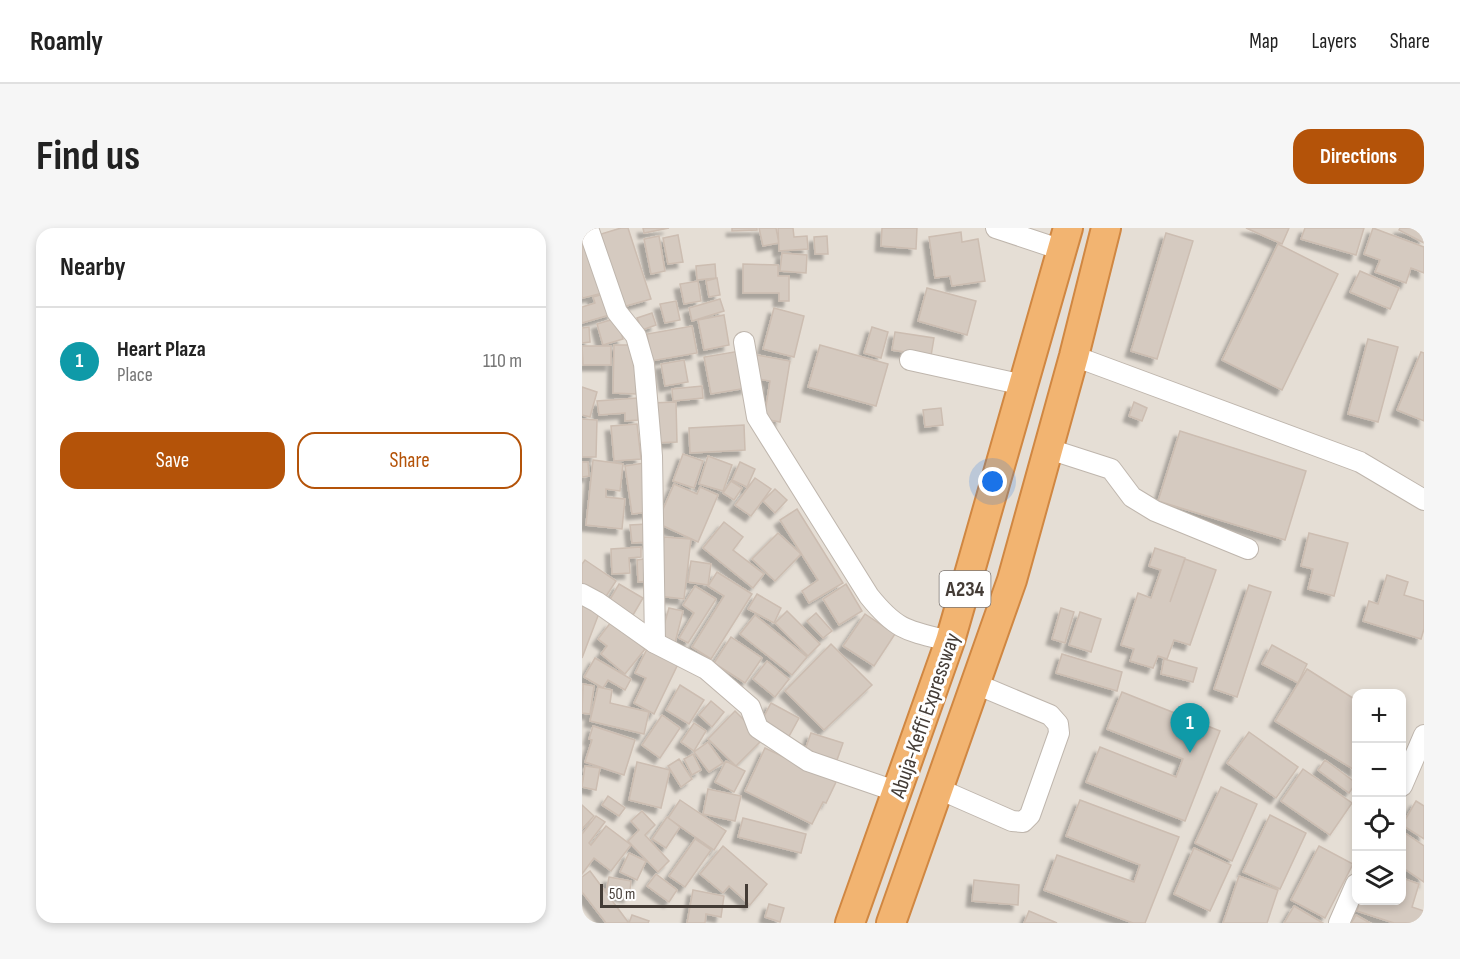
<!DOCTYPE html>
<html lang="en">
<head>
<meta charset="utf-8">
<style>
	:root { --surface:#fff; --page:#f6f6f6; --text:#222; --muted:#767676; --line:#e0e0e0; --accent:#b45309 }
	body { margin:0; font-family:"Sofia Sans Condensed",sans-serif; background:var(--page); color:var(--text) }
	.controls { position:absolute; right:18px; bottom:18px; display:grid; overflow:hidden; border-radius:12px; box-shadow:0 3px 9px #0003 }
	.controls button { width:54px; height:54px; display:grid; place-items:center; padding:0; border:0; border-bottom:2px solid var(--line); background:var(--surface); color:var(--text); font:30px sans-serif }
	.scale { position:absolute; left:18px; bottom:15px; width:148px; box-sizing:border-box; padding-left:6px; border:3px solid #443c36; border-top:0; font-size:16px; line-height:21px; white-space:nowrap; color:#443c36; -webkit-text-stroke:4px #fff; paint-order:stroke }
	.you { position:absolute; left:411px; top:254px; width:21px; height:21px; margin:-15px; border:4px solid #fff; border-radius:50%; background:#1a73e8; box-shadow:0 0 0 9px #1a73e833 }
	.badge { display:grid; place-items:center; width:39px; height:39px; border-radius:50%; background:var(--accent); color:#fff; font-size:20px; font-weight:700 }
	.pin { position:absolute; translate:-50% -50px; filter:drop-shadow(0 2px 3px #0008) }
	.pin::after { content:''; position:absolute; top:32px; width:21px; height:18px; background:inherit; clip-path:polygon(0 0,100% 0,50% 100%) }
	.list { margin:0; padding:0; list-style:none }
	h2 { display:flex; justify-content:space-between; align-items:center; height:78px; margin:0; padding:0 24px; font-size:26px }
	h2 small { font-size:20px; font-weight:400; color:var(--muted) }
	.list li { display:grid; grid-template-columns:39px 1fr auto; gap:18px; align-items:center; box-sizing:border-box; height:108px; padding:0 24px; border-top:2px solid var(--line) }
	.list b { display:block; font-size:22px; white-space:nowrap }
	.list p { margin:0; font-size:20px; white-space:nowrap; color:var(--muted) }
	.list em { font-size:20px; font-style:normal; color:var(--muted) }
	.actions { display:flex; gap:12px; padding:18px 24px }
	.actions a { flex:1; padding:14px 0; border:2px solid var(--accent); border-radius:18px; text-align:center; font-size:21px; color:var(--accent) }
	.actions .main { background:var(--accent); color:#fff }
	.icon { flex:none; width:33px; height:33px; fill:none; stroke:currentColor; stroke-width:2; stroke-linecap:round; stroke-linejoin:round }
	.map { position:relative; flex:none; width:842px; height:695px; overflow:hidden; border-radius:18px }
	header { display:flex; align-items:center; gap:36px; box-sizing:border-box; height:84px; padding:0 30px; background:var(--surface); border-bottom:2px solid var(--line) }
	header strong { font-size:28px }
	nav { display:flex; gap:33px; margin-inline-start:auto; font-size:21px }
	.intro { display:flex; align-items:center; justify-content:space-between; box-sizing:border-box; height:144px; padding:0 36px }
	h1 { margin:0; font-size:42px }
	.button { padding:15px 27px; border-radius:18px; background:var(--accent); color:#fff; font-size:21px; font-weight:700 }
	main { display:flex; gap:36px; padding:0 36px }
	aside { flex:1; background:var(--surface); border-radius:18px; box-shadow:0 3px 9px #0003 }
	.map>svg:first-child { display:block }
</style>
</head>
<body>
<header>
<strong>Roamly</strong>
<nav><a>Map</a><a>Layers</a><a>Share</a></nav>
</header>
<div class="intro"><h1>Find us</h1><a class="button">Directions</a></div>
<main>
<aside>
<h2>Nearby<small></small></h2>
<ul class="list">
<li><span class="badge" style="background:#0f9aa8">1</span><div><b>Heart Plaza</b><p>Place</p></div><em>110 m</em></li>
</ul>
<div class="actions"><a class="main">Save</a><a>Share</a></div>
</aside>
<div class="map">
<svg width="842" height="695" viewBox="0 0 842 695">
	<defs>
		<filter id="shadow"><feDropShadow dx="-5.5" dy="5.5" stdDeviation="1.5" flood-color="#0004"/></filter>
	</defs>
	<rect width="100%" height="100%" fill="#f2ede6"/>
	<path fill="#e5ded5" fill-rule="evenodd" d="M0,0H842V695H0ZM774,466H820V672H774Z"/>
	<g fill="#d5cac0" stroke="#ccbdb1" stroke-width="1.5" filter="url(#shadow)">
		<path d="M39,0H46L69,71L37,80L16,7Z"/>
		<path d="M61,0H87L62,5Z"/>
		<path d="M150,0H175V2L150,3Z"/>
		<path d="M177,0H194L197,15L181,18Z"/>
		<path d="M196,0H211L212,9L225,8L226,21L197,23Z"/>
		<path d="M300,0H335L334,21L299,18Z"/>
		<path d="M664,0H707L700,16Z"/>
		<path d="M723,0H782L774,27L719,11Z"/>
		<path d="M791,0L842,19V45L829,40L824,55L793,44L798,32L782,26Z"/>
		<path d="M818,0H842V15L817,2Z"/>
		<path d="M379,4L380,14L396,11L403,53L370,58L368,48L353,50L347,9Z"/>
		<path d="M584,5L611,13L575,131L549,123Z"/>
		<path d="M96,7L101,34L86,36L81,10Z"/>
		<path d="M77,8L83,43L69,46L62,11Z"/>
		<path d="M245,8L246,26H233L232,9Z"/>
		<path d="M0,9L21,65L1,70L0,68Z"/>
		<path d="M696,16L756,46L700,162L640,132Z"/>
		<path d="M200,25L225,27L224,45L198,43Z"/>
		<path d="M133,36L134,50L115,52L114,38Z"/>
		<path d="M161,36L196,37V48H207V73H197V65H161Z"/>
		<path d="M778,43L817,60L808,81L768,64Z"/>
		<path d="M135,50L138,67L127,69L124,53Z"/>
		<path d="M116,53L119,73L102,76L98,56Z"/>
		<path d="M345,60L394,73L385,107L336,93Z"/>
		<path d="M25,65L31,86L0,95V79L13,75L11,69Z"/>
		<path d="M138,71L142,83L110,93L107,80Z"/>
		<path d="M94,73L98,92L83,95L78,76Z"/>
		<path d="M192,80L222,88L212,129L181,121Z"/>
		<path d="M70,85L74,97L60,102L55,90Z"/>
		<path d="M142,87L147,117L122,122L116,92Z"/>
		<path d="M35,90L41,111L21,117L15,96Z"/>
		<path d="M110,98L115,125L69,133L65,106Z"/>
		<path d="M7,99L8,114L0,115V100Z"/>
		<path d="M290,99L306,104L299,130L282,125Z"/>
		<path d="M313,104L352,110L349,128L310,122Z"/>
		<path d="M786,111L816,119L796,194L766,186Z"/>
		<path d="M32,117H54V166L31,165Z"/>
		<path d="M238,117L306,136L294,178L226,159Z"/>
		<path d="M0,118H29V137H1Z"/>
		<path d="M158,123L165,160L129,166L122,129Z"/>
		<path d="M839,124L842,125V193L815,182Z"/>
		<path d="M175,127L208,133L198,194L182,191L188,153L171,150Z"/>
		<path d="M102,132L106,154L83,158L79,136Z"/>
		<path d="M120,158L121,170L91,173L90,161Z"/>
		<path d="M0,159L15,164L8,189L0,187Z"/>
		<path d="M55,170L56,192L43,193V185L17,187L15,173Z"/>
		<path d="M94,174L95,214L69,215L68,175Z"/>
		<path d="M552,174L565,180L560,193L547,188Z"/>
		<path d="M359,180L361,197L343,199L341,182Z"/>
		<path d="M0,191L15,192L14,229H0Z"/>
		<path d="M55,196L59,231L32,233L29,198Z"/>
		<path d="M162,197L163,222L108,225L107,200Z"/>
		<path d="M598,203L724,243L703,312L576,273Z"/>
		<path d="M101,226L121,233L112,260L91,253Z"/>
		<path d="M126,228L150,237L141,263L117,256Z"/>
		<path d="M11,232L41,236L38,263L24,261V269L43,271L40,301L4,297Z"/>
		<path d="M0,234H6L7,248L0,249Z"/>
		<path d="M158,234L173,241L165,259L150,252Z"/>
		<path d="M62,235L68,284L50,286L43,238Z"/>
		<path d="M173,250L189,261L169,288L153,277Z"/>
		<path d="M149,253L160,260L152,272L141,265Z"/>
		<path d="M92,256L115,266L118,259L136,267L116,314L75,295Z"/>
		<path d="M193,261L205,272L193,285L181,273Z"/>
		<path d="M215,281L261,355L227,375L220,363L236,352L198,292Z"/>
		<path d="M142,294L161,309L151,322L182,346L171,360L121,320Z"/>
		<path d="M65,296L67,314L50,315L48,297Z"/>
		<path d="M196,305L219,326L193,353L170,331Z"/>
		<path d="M727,305L766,315L752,368L726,361L731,341L719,338Z"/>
		<path d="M82,309L109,311L102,371L76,368Z"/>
		<path d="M59,319V329L47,330L48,345L30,346L29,321Z"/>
		<path d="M573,320L603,330L588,374L603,331L634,342L608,417L592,412L585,431L576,428L571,440L548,433L552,421L539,417L556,365L569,370L579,342L567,338Z"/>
		<path d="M69,330L71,353L56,354L55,332Z"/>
		<path d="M3,332L34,353L21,373L0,358V336Z"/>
		<path d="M109,333L129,336L126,357L106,354Z"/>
		<path d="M135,344L170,366L129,431L110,419L142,368L126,358Z"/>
		<path d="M805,347L826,354L822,367L842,373V401L839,411L781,393L787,373L796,376Z"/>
		<path d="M37,356L61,370L51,387L27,373Z"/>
		<path d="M264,356L280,383L257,397L241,371Z"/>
		<path d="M667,357L689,364L655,469L632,461Z"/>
		<path d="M113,358L134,371L106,415L97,410L112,385L101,377Z"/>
		<path d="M175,366L199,380L192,395L166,381Z"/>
		<path d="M0,372L19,380L0,430Z"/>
		<path d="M87,380L101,383L93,415L78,411Z"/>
		<path d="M479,380L492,384L483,415L470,411Z"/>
		<path d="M205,383L238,416L226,428L193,395Z"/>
		<path d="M498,384L519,391L509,424L487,417Z"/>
		<path d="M234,385L250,403L241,410L225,393Z"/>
		<path d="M283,386L313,406L292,438L261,418Z"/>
		<path d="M173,387L225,429L210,447L158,406Z"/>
		<path d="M29,394L63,421L43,446L19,426L25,418L16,411Z"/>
		<path d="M149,409L180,430L163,455L132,435Z"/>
		<path d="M249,416L290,457L242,502L203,463Z"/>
		<path d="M690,417L725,436L716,455L680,436Z"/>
		<path d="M65,421L96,436L72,486L52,475L64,450L53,445Z"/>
		<path d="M480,426L540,444L535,463L474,445Z"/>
		<path d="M13,430L49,451L43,462L26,452L21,460L2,449Z"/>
		<path d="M582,431L615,440L611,454L579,446Z"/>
		<path d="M185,433L207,451L193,469L171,451Z"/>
		<path d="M725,441L774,472V543L693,493Z"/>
		<path d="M1,456L12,458L8,486L0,485Z"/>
		<path d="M98,457L122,472L107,496L84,482Z"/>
		<path d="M16,459L30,462L28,475L67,484L62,506L8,493Z"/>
		<path d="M540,464L638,503L603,593L504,554L518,519L594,549L601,531L525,501Z"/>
		<path d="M129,473L142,484L130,499L117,487Z"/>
		<path d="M189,475L217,490L206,510L178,496Z"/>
		<path d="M153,483L181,511L154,538L126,511Z"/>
		<path d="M80,487L98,500L78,530L60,517Z"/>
		<path d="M112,495L124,503L112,523L99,514Z"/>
		<path d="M11,498L53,512L42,547L3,534L10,512L7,511Z"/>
		<path d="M667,504L716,539L694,570L645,535Z"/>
		<path d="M229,505L261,515L255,532L223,522Z"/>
		<path d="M126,514L141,535L127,544L112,524Z"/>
		<path d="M183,520L254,554L244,575L241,574L230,596L163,563Z"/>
		<path d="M111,526L119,542L110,547L102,531Z"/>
		<path d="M97,531L110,551L99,559L86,538Z"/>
		<path d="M743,532L774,555L767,565L736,542Z"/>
		<path d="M144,533L163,543L152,564L133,554Z"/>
		<path d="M55,534L88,542L79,580L47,572Z"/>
		<path d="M3,538L18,540L14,562L0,559Z"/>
		<path d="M721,541L770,575L748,607L699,573Z"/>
		<path d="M639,559L675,576L650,633L613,615Z"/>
		<path d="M126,561L159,568L153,593L121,586Z"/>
		<path d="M26,568L43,580L37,588L20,577Z"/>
		<path d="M98,572L144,603L132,622L86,590Z"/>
		<path d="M498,572L597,609L563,695H551L462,662L475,627L552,654L558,637L484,608Z"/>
		<path d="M834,573L842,578V611L820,597Z"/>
		<path d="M0,577L12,588L0,601Z"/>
		<path d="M60,583L73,597L63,607L87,633L76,644L46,613L57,602L49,593Z"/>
		<path d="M688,587L724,605L698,661L661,644Z"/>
		<path d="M14,588L23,594L7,615L9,617L24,598L49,617L29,643L12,630L0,646V606Z"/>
		<path d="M85,589L98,599L84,620L70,611Z"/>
		<path d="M161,590L224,606L219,625L156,609Z"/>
		<path d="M820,603L842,618V654L820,639Z"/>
		<path d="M113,611L129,622L103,659L87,648Z"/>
		<path d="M141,618L185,656L168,677L147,658L141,665L118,646Z"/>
		<path d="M737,618L771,636L743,690L709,672Z"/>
		<path d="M612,620L649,637L628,683L592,666Z"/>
		<path d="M47,625L64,633L55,652L38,644Z"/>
		<path d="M8,643L46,694L45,695H24L0,664V649Z"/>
		<path d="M74,646L95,662L87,674L65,658Z"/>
		<path d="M657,648L696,662L685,695H641Z"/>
		<path d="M27,649L49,653L47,669L24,664Z"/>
		<path d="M820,650L837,656L830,679L842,683V695H812L775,683L778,672H820Z"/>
		<path d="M392,652L437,657L436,677L390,673Z"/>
		<path d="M111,662L142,668L139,689L124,686L123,695H105Z"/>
		<path d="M187,676L202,680L198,694L183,689Z"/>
		<path d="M712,678L741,695H702Z"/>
		<path d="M447,683L475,695H442Z"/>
		<path d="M50,687L67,693L66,695H47Z"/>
		<path d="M774,687L788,695H769Z"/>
	</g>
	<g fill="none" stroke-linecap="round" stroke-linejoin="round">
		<g stroke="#bfb6ad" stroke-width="22">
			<g id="minor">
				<path d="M6,0L35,84L54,108L62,136L70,228L73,415"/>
				<path d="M414,0L480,22"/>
				<path d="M162,114L175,189L287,368C315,403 326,403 368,413"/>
				<path d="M492,128L778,234L842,272"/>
				<path d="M328,132L442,157"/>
				<path d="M467,221L529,241L550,269L573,283L666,321"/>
				<path d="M0,366L15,374L73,415L124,441L168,479L176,500L226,533L316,564"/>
				<path d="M820,558L842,507"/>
				<path d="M357,561L430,593L441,594L448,587L477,505L476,496L468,487L394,456"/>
				<path d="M757,695L774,656"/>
			</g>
		</g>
		<g stroke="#d08742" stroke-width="32">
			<g id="highway">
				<path d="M268,695L368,413L486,0"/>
				<path d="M309,695L430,352L492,128L524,0"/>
			</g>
		</g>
		<use href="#minor" stroke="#fff" stroke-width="20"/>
		<use href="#highway" stroke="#f2b471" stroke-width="28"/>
	</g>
	<g text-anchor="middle" stroke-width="6" stroke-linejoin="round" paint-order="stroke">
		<rect fill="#fff" stroke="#7c7672" stroke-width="1.5" x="357.5" y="343" width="51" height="36" rx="4.5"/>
		<g font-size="21" font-weight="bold" fill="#443c36">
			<text x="383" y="368">A234</text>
		</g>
		<g font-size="22" fill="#443c36" stroke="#fff">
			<text transform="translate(342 487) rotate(-71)" y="8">Abuja-Keffi Expressway</text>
		</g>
	</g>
</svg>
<div class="controls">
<button>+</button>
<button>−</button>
<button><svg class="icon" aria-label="locate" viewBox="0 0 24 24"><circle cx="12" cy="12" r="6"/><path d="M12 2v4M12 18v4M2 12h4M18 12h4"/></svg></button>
<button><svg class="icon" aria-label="layers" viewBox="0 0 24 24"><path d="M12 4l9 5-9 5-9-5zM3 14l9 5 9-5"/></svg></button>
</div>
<div class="scale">50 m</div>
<div class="you"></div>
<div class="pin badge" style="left:608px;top:525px;background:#0f9aa8">1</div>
</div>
</main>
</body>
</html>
